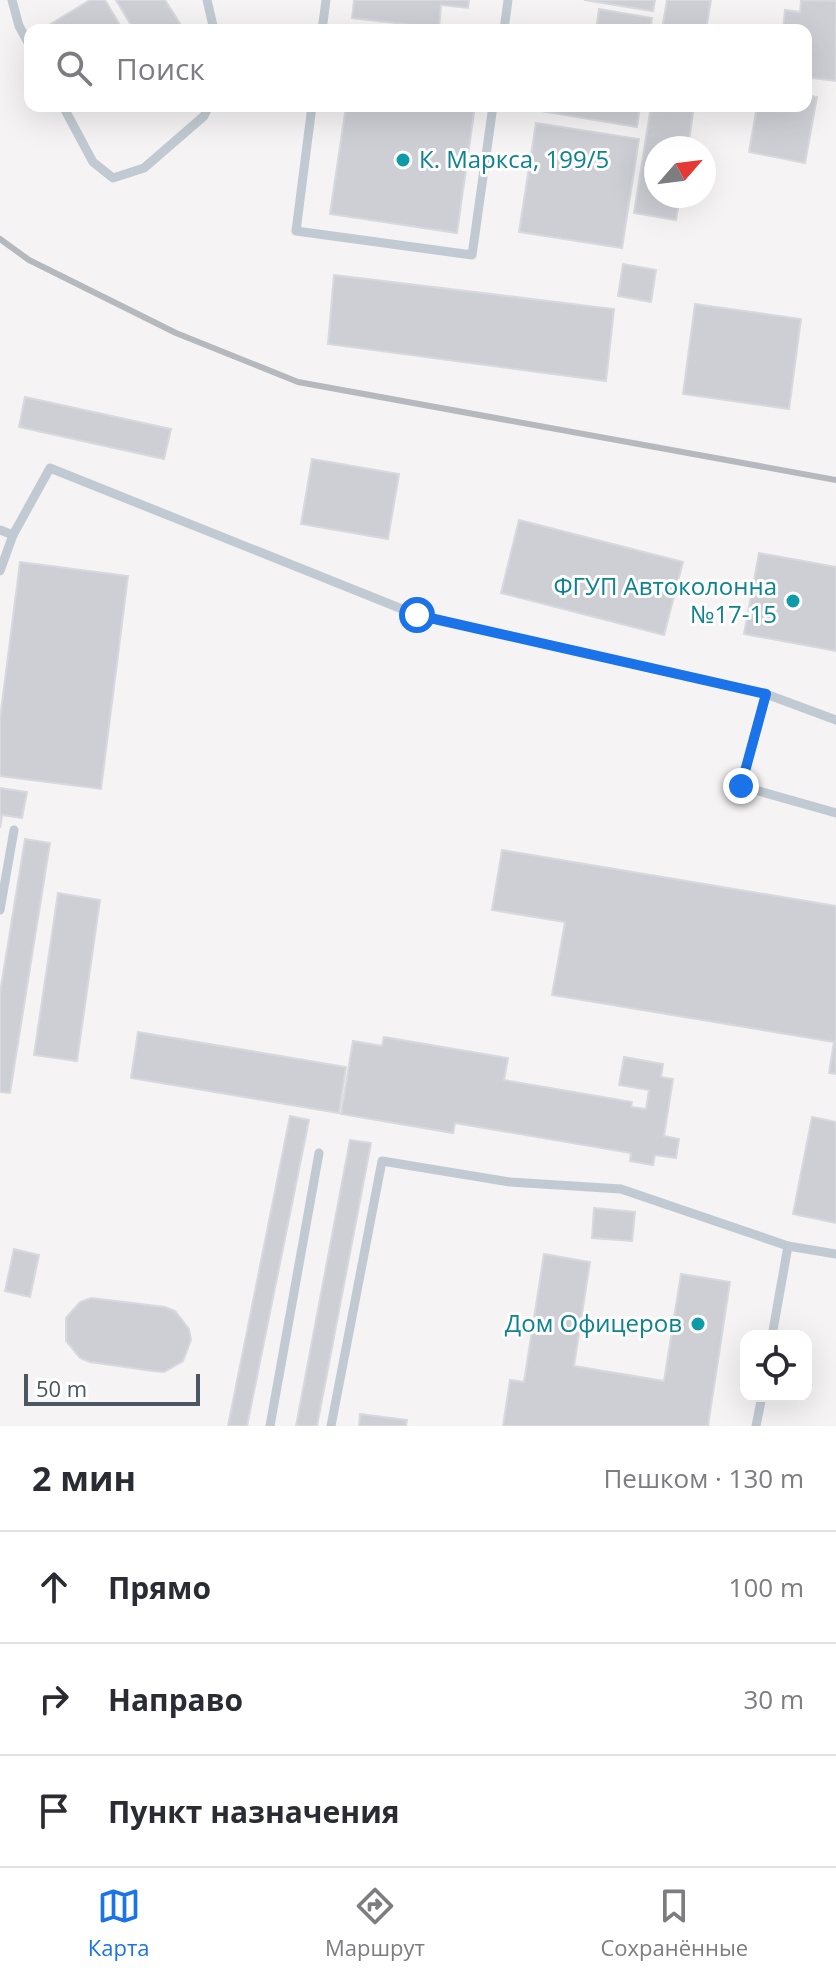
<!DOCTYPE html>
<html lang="ru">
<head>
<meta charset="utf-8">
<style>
	:root { --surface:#fff; --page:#f7f7f7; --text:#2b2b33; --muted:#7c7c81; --line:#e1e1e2; --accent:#1a73e8 }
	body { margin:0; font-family:"Open Sans",sans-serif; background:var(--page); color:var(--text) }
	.controls { position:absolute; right:24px; bottom:24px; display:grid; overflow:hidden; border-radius:16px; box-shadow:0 8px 32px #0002 }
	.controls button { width:72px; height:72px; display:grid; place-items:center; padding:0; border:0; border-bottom:2px solid var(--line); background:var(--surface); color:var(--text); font:40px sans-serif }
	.compass { position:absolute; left:644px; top:136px; width:72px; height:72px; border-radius:50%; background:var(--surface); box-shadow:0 8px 32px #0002; rotate:62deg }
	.scale { position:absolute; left:24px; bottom:20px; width:176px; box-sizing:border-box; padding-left:8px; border:4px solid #4a5661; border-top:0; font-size:22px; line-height:28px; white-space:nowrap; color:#4a5661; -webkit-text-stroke:6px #fff; paint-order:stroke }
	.stop { position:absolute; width:24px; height:24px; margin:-18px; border:6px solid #1a73e8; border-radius:50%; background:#fff }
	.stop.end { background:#1a73e8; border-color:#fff; box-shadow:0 2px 8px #0008 }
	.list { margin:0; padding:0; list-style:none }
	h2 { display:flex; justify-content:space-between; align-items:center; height:104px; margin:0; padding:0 32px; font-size:34px }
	h2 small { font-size:26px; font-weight:400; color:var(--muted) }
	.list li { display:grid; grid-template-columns:52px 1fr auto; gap:24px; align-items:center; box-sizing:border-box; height:112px; padding:0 32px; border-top:2px solid var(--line) }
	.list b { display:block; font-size:30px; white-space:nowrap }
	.list em { font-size:26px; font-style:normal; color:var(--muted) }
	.icon { flex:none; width:44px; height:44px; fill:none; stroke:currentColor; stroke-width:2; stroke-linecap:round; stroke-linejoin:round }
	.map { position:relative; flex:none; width:836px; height:1426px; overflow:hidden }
	.search { position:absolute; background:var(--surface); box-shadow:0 8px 32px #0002; left:24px; right:24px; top:24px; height:88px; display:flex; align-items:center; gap:20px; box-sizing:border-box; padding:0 28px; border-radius:16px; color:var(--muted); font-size:30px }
	.sheet { height:440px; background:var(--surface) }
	nav { display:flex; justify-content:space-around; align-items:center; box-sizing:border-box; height:112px; border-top:2px solid var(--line); background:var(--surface); font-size:22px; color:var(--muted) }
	nav a { display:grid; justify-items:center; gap:4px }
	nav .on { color:var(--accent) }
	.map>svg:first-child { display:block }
</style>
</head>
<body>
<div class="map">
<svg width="836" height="1426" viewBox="0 0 836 1426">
	<rect width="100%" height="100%" fill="#f5f3f3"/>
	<g fill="#cdcfd5" stroke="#d7d9de" stroke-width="2">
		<path d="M90,0H105L121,27L116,30H41Z"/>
		<path d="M116,0H165L184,30H134Z"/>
		<path d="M354,0H469L468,8L441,5L439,28L352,18Z"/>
		<path d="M584,0H655L653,11Z"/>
		<path d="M667,0H711L706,30H662Z"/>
		<path d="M801,0L836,1V81L806,77V30H783L785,10L800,12Z"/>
		<path d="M599,9L652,18L650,30H596Z"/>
		<path d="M806,95L817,97L805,163L749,152L757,106H806Z"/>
		<path d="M346,106H475L457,233L330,214Z"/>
		<path d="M542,106H640L637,127L541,111Z"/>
		<path d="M651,106H694L688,148H656V196H680L676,220L634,213Z"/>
		<path d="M536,123L639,139L622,248L519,232Z"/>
		<path d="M623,264L656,270L651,302L618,296Z"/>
		<path d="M334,275L614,309L606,381L328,344Z"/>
		<path d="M695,304L801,319L789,409L683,394Z"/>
		<path d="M25,397L171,429L164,459L19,427Z"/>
		<path d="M312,459L399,474L388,539L301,524Z"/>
		<path d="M519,520L683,562L664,635L501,593Z"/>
		<path d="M759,553L836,567V651L744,634Z"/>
		<path d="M20,562L128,576L101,789L0,776V719Z"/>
		<path d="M0,788L27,792L22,818L2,815L0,828Z"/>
		<path d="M25,839L50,843L10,1093L0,1092V993Z"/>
		<path d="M502,850L836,906V1074L829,1073L834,1042L552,995L565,922L492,910Z"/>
		<path d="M58,893L100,900L77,1061L34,1055Z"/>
		<path d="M138,1032L346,1067L339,1113L131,1078Z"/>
		<path d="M384,1037L508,1058L504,1080L632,1102L631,1107L646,1109L649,1090L619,1085L624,1057L663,1064L661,1077L673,1079L664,1136L679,1139L676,1158L655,1155L653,1165L630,1161L631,1153L455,1123L453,1133L341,1114L353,1041L382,1046Z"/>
		<path d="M290,1116L309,1120L247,1426H228Z"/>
		<path d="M812,1117L836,1122V1223L793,1214Z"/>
		<path d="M350,1140L371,1143L317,1426H296Z"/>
		<path d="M594,1208L635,1212L632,1241L592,1238Z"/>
		<path d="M14,1249L39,1255L30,1297L5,1291Z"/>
		<path d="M544,1254L590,1262L574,1366L664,1381L681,1274L730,1282L708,1426H503L510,1380L524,1382Z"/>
		<path d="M91,1298L165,1307L175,1311L189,1329L191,1340L183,1361L164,1372L153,1371L90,1362L80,1358L66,1341V1318L80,1302Z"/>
		<path d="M360,1414L407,1420L406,1426H359Z"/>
	</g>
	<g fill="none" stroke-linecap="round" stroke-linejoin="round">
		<g stroke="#c1cad2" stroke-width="9">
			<path d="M12,0L19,26L30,46"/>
			<path d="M207,0L214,30"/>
			<path d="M322,30L326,0"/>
			<path d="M504,30L508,0"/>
			<path d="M63,106L93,162L113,178L144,168L204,116L209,106"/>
			<path d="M312,106L296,231L472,255L493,106"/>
			<path d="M0,530L13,535"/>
			<path d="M0,571L13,535L50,468L417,615L766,694L836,720"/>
			<path d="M766,694L741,786L836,813"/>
			<path d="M0,910L14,830"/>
			<path d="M772,1336L788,1246"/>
			<path d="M270,1426L319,1153"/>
			<path d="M331,1426L382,1161L510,1182L621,1189L788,1246L836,1254"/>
			<path d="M756,1426L762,1396"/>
		</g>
		<path stroke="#b5b8bd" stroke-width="6" d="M0,239L29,260L176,333L298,382L836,480"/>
	</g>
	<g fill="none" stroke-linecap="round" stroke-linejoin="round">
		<path stroke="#1a73e8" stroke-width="10" d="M417,615L766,694L741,786"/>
	</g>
	<g fill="#0f9aa8" stroke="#fff" stroke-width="3">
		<circle cx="403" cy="160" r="8"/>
		<circle cx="793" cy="601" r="8"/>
		<circle cx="698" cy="1324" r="8"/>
	</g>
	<g text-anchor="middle" stroke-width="6" stroke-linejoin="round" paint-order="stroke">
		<g font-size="24" fill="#0d838f" stroke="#fff" text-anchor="end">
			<text x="419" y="168" text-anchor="start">К. Маркса, 199/5</text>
			<text x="777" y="595">ФГУП Автоколонна<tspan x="777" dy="28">№17-15</tspan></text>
			<text x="682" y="1332">Дом Офицеров</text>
		</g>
	</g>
</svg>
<div class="controls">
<button><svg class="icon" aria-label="locate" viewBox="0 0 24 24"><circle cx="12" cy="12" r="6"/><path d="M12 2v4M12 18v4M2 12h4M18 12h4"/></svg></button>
</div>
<svg class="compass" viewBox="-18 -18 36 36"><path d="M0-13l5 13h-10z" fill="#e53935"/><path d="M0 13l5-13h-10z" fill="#7c7c81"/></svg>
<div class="scale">50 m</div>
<div class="stop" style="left:417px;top:615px"></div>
<div class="stop end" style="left:741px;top:786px"></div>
<div class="search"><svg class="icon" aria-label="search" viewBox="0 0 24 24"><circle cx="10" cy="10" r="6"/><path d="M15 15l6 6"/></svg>Поиск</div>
</div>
<section class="sheet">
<h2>2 мин<small>Пешком · 130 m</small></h2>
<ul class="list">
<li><svg class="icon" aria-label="ahead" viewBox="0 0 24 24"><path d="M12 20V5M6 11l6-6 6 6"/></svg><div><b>Прямо</b></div><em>100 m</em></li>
<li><svg class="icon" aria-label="right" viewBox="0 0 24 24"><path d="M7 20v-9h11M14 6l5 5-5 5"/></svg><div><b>Направо</b></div><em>30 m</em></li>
<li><svg class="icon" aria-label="arrive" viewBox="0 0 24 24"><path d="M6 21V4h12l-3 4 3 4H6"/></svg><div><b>Пункт назначения</b></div></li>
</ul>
</section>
<nav>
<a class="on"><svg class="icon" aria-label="map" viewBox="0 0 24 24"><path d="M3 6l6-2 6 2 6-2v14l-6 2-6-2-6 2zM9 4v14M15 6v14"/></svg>Карта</a>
<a><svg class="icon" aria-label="directions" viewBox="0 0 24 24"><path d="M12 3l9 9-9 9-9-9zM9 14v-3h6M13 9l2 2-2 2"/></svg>Маршрут</a>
<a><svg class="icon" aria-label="saved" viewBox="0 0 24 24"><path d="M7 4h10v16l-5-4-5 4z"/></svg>Сохранённые</a>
</nav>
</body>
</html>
